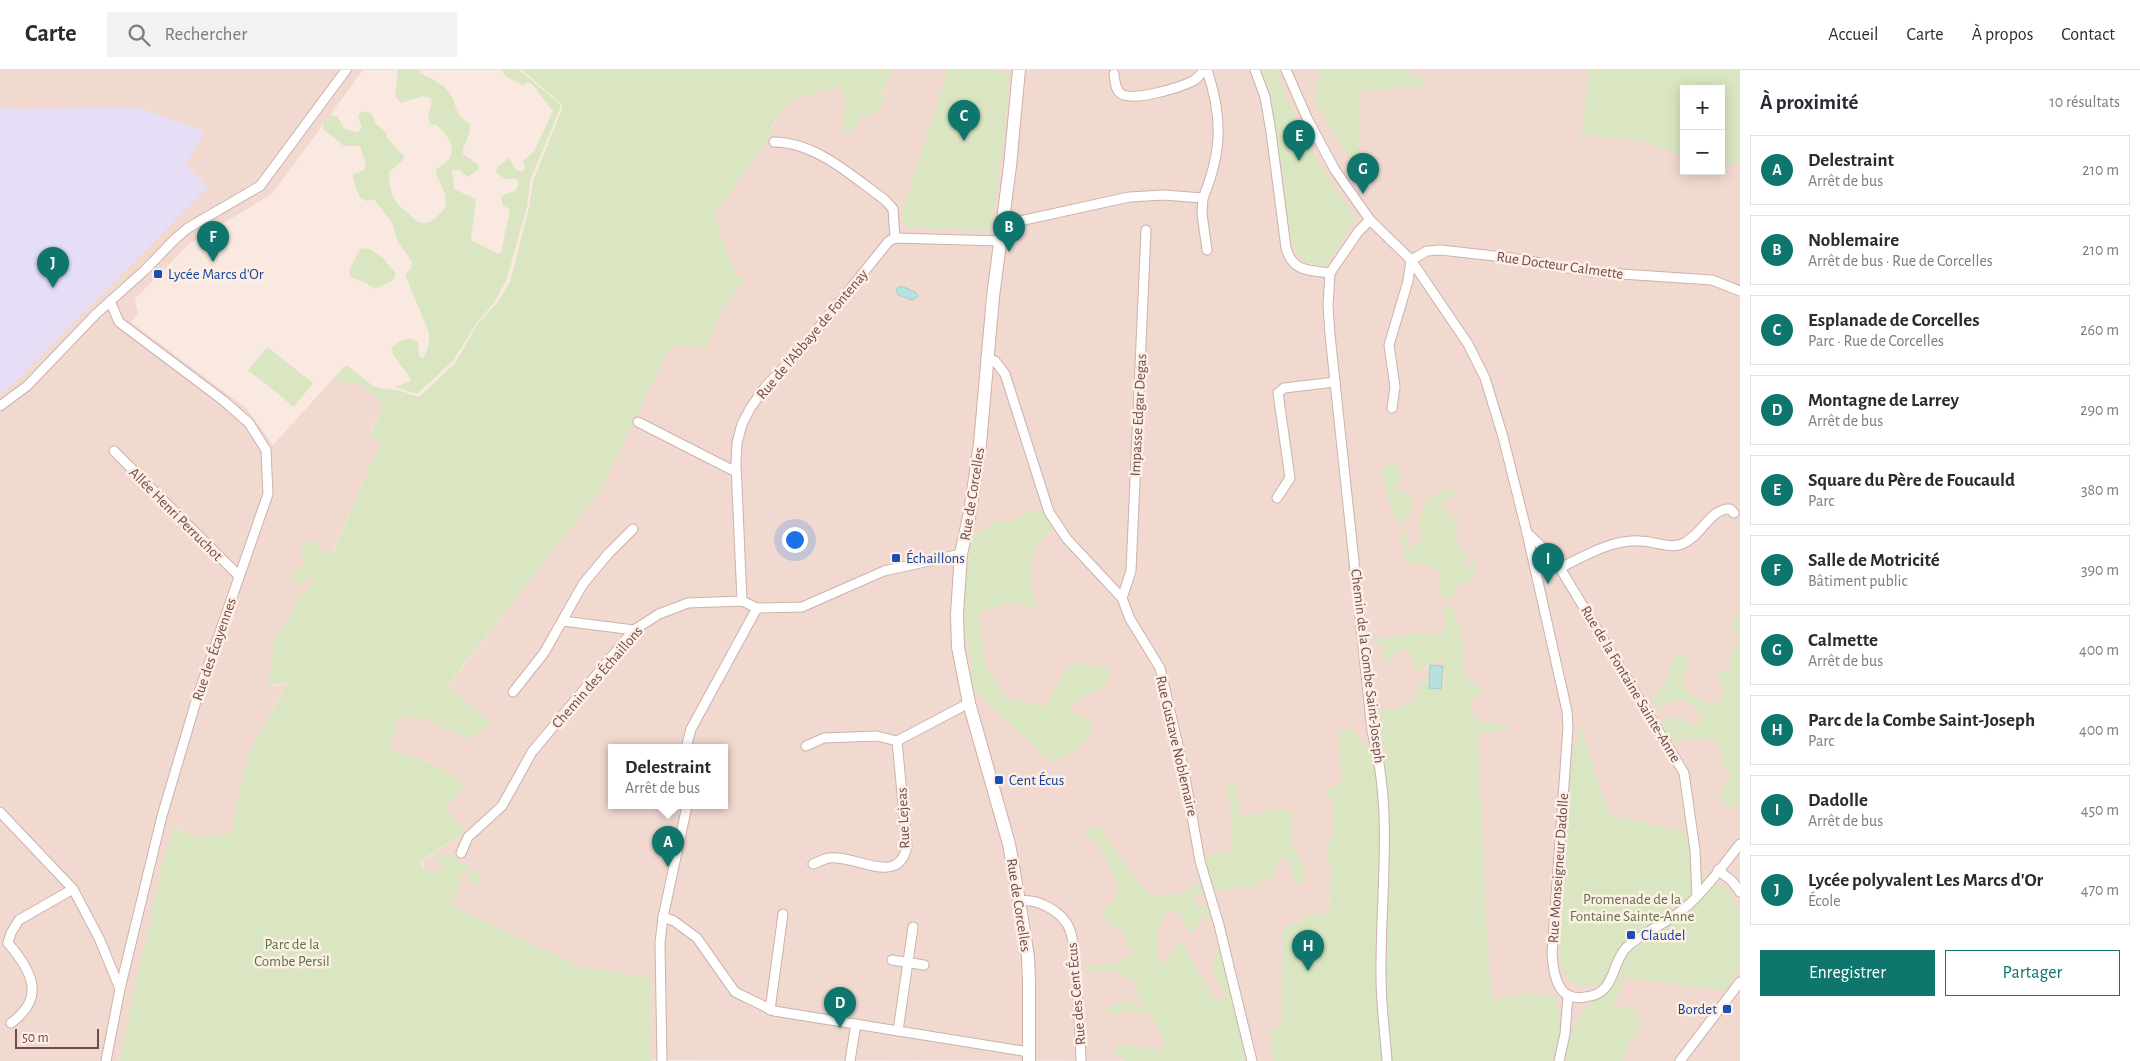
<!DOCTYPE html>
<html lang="fr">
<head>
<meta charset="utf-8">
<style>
	:root { --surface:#fff; --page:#f2f2f3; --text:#2b2b33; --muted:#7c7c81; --line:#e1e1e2; --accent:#0f766e }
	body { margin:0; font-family:"Alegreya Sans",sans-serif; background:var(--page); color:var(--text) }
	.controls { position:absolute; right:15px; top:15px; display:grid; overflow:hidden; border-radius:0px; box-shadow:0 2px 12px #0003 }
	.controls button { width:45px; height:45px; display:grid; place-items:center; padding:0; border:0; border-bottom:1px solid var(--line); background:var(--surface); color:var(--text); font:25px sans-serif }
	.scale { position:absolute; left:15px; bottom:12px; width:84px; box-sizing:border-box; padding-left:5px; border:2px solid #6f4d4a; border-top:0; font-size:14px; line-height:18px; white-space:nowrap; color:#6f4d4a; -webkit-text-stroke:4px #fdeee6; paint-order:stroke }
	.you { position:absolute; left:794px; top:469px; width:18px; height:18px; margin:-12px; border:4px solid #fff; border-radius:50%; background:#1a73e8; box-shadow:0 0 0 8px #1a73e833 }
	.badge { display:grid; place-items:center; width:32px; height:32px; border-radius:50%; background:var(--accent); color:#fff; font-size:16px; font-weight:700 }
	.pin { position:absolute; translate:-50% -41px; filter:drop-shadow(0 1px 2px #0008) }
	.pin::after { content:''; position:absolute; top:26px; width:18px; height:15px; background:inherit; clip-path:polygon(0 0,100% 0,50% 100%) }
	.popup { position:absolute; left:608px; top:674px; width:120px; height:65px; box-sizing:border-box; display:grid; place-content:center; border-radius:0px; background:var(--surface); filter:drop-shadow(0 1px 4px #0005); font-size:16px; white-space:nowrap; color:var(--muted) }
	.popup b { font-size:19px; color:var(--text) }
	.popup::after { content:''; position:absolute; left:50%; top:100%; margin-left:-10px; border:10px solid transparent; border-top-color:var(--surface) }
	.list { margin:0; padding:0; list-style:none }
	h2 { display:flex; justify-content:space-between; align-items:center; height:65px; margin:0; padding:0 20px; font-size:21px }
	h2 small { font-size:16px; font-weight:400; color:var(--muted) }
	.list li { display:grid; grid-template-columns:32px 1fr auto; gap:15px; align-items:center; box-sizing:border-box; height:70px; margin:0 10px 10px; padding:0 10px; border:1px solid var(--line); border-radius:0px }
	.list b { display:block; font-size:19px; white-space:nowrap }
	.list p { margin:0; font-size:16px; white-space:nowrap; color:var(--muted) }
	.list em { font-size:16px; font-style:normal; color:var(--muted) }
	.actions { display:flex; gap:10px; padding:15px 20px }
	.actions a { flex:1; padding:11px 0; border:1px solid var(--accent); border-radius:0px; text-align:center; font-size:18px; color:var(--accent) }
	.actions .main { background:var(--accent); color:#fff }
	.icon { flex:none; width:28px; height:28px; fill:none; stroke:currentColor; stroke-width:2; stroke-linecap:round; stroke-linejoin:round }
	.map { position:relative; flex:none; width:1740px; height:991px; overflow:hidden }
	header { display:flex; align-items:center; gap:30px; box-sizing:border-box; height:70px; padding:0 25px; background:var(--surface); border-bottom:1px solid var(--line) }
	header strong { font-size:24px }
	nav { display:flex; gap:28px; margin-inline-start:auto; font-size:18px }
	.search { width:350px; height:45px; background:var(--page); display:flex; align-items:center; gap:12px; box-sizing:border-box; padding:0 18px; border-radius:0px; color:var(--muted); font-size:19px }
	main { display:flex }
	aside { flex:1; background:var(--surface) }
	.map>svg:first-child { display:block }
</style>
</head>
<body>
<header>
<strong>Carte</strong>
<div class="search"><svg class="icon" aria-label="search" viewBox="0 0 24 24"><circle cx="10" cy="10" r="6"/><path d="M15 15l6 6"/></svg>Rechercher</div>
<nav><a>Accueil</a><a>Carte</a><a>À propos</a><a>Contact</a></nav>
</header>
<main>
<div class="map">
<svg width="1740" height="991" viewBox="0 0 1740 991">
	<rect width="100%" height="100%" fill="#fae9e1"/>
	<g fill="#f1d9d0" fill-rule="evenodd">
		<path d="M0,0H363L272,124L190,173L135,229L138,243L131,252L246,338L273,375L332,310L359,314L381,330L382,337L371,360L381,370L331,485L322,482L321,479L303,488L305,496L294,500L313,509L306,525L298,526L287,554L276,562L270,597L274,600L269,616L281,615L289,611L247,685L231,766L229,764L195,767L175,757L162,796L119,991H0Z"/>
		<path d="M892,0H1740V991H1552L1561,965L1524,923L1492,931L1486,847L1478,664L1506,661L1481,653L1472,640V630L1477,624L1475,614L1468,609L1463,598L1464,583L1446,555L1441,563L1435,565L1412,564L1397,567H1371L1370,570L1380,573L1385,577L1390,591L1393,586L1404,578L1409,580L1413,586L1414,598L1424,600L1431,593L1442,591L1445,595V614L1442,619L1437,621L1431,619L1428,612L1417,617L1416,631H1409L1401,637L1378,641L1376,659L1386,682L1371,687V678L1357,666L1352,659L1338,663L1342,712L1326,721L1334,736L1332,768L1325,780L1331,794L1329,843L1304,845V850L1283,857L1281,957L1270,960L1273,991L650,990L651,908L581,897L454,837L452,833L460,815V805L463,801L467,800V804L472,801L466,793H460L458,790L453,787L438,794L442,798V802H425L423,793L420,792L465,763L445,738L464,717L460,712L426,691L390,681L397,652L399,647L423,648L468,669L492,652L447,617L600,421L672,274L706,278L720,243L744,210L736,205L714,146L772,61L770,60L791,29L841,16L846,35L842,50L844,61L861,47L868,45L885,19ZM1684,19H1721V101H1684ZM612,678H724V736H612Z"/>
	</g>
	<path fill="#e6def6" d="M0,37L21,39L136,37L205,61L186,95L208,117L6,320L0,323Z"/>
	<g fill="#dae6c1">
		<path d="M398,0H419L420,3C429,7 441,13 448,21C459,34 451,42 470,54C471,68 462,73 463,84L479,95V99L468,107L459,100H452L454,119L476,129L471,170L496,183H501L510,139L503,136L501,128L505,124L515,121L519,114L517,109C508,109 502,110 496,101L498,96L509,88L515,99L521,102L525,99L523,91L534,81L553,41L539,24L536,18L529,12L522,16C516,9 506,10 502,0H519L560,34V38L530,111L527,137L506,211L494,233L477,252L453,291L417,324L395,317L411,311C407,299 395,292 391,279L398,272L409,268L418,272L419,286L422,288C429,281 429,273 429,263L405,204L411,199L412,192L398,172L392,153L374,129L366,131L360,128L353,109V104L364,100L366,95L360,76H344L323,59L324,52L331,45L338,47L344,59L357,62L362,58L358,46L363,41L371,43L376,54L387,63V68L404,86L403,90L389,102C389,120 393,133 408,143C411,145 413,149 417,151C428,158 439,145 446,137L445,124L436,104V100C439,96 446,93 449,89C458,76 445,63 436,54L431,55L428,48L432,29L423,26L401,33L395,26Z"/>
		<path d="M522,0H892L885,19L881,23L884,31C876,47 876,42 861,47L853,62L850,63L844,61L842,50L846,35L841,16L791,29L770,59L773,61L714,146L736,205L745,209L720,243L706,278L672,274L600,421L447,616L492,652L468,669L423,648L400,647L397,652L390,681C417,687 446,696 464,717L445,738L466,762L420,791L425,802H442V798L436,790L437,785L443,784L450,788L456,786L460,793H466L472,801L479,803L481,806L478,814L475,816L467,808L468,801L467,800L460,805V815L452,833L454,837L581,897L651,908L650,990L655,991H119L162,796L174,757L195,767L229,764L231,766L247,685L289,612L269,616L266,614L267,610L270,607L274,600L270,597L276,562L287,553L298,526L300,524L306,525L313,509L309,507L300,516L292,509C292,499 297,500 305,496C305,491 301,488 301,483C300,471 312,470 320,473L322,482L329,480L332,484L381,370H371L370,365L382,337L381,330L359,314L332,310L344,297L348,296L373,316L382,319L398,320L419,327L455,293L478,253L496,234L510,212L529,138L533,111L562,39V34Z"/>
		<path d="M948,0H996L1009,4L1005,62L991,158L987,161L911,158L904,153L902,142Z"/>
		<path d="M1262,0H1276L1303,64L1326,104L1354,146L1355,150L1328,193C1314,199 1300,192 1294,178L1281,114L1282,109H1284C1276,73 1275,35 1262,0Z"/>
		<path d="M1320,0H1409L1410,7L1421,5L1424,17L1359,21L1361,107L1314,29Z"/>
		<path d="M1589,0H1740V95L1721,93V19H1684V88L1649,73L1621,68L1581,66Z"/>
		<path d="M368,178L383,188L396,204L393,210L375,219L364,212L350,207L349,201L360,179Z"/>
		<path d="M267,277L313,313L294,337L248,300Z"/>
		<path d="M1394,394L1400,397C1403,407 1399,410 1397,419L1410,425L1413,429L1408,451L1400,453L1394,448L1381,401L1387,395Z"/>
		<path d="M1443,419H1452L1454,422V425L1443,433L1448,443L1458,449L1456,465L1458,475L1469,485L1464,494L1467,498L1472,496L1475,490L1477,493L1474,509L1466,513H1459L1454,527L1446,529L1439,521L1441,504C1431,492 1422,495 1409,493L1404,486L1405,480L1399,462H1405L1408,475L1411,478L1423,468L1419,454L1424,432Z"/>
		<path d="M1035,440L1051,444L1054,450L1052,459L1045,468L1035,477L1031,492L1033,533L1040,539L1008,533L978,543L985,595L1008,629L1045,637L1070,593L1110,599C1112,618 1099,618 1087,625C1081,628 1075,633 1069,637L1071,641L1084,647L1092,655C1091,676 1068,685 1050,692L968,614L973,597L965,559V497L971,467L995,452L1009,451Z"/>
		<path d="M1451,536L1460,557L1464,583L1463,599L1468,609L1481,617L1482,621L1472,630V640L1481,653L1490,652L1507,656V661L1478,664L1486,847L1492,931L1524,923L1557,926L1561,965L1552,991H1273L1270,960L1281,957L1283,857L1304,850V845L1329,843L1331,794L1325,780L1332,768L1334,736L1326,721L1342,711L1338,663L1352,658L1357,666L1371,678V687L1386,682L1376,659L1378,641L1401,637L1409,631H1416L1417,617L1424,608L1431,619L1437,621L1442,619C1446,611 1447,598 1442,591L1431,593L1420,602L1414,598C1413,589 1413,581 1404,578L1393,586L1390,591H1386L1380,582L1385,577L1380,573L1370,571L1371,567H1397L1412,564L1435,565L1441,563L1446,555L1443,537Z"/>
		<path d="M1737,544H1740V735L1727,737L1722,731L1719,724L1732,706L1724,696L1718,673C1711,670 1702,667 1695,667C1680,668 1674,678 1663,662C1659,657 1661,653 1664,648L1679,647L1686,652L1696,654L1702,651L1701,646L1687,630L1672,631L1661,637L1655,635L1653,630L1666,610L1672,589L1675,586H1685L1691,594C1689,600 1685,604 1683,609C1679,624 1708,636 1719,633L1725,621L1718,606L1720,601L1729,602L1733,580L1739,568C1733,561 1732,556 1733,547Z"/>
		<path d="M1581,658L1609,745L1681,761L1688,768L1691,798L1730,820L1740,843V895L1725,921L1625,908L1592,916H1579L1569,910L1563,901L1559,890V876L1572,681Z"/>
		<path d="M1225,712H1231L1238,718L1237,723L1240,746L1283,739L1292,741C1292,752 1291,763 1293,773C1296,788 1311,799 1304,814L1295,812L1288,788H1282L1276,792V805L1261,811L1254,818L1214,819L1204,793L1207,786L1231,781C1234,758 1231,734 1225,712Z"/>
		<path d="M1092,757L1100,759L1146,822C1160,826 1175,827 1188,820C1194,817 1196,814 1203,813L1205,819L1194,829V835H1204L1211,842V849L1202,845L1194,862L1188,861L1179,844L1170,838C1156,855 1155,874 1160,895L1168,890C1170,882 1173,875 1182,873L1215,930L1222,932L1227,926C1218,912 1205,895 1218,879L1227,892L1252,991H1126L1114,982L1115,977C1130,973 1146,981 1162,979L1163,971L1151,944L1139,941L1109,944L1104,940L1120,931L1146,937L1137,926V913L1115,902L1086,901L1083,898L1086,896L1119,893L1123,887L1133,885L1134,881L1124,875C1128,868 1128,865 1123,860H1118L1103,846L1102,842L1114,830L1118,820L1116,809L1098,775L1084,764V759Z"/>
		<path d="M1618,911L1624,914L1616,928L1614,937L1632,938L1640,945L1638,966L1630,969L1623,991H1565C1566,981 1567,969 1571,960C1577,948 1607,913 1618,911Z"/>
	</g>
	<g fill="#b7e1dc" stroke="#9ed2cc">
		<path d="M901,216L915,222L918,225L917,227L912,230L898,225L896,219Z"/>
		<path d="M1430,595L1443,596L1441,619L1429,618Z"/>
	</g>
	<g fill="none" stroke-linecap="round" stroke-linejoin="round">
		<g stroke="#ccb1ac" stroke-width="11">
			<g id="minor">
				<path d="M1255,0L1265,27L1271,62L1286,178C1293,202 1308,200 1330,203L1358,162L1370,150"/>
				<path d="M1286,0L1308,50L1335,100L1370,150L1411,190L1468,274L1485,308L1503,367L1527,463L1567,641L1568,658L1552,883C1553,896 1555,921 1570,926C1575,928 1580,928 1585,927C1617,925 1610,891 1629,875C1646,861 1669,852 1686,837C1706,820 1723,795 1740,774"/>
				<path d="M1114,4C1115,10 1115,19 1120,23C1131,33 1181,17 1193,11C1198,8 1201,4 1204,0"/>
				<path d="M774,72C816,72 853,107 885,130L893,139L895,168"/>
				<path d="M1203,128L1202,144L1207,180"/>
				<path d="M1002,155L1129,127L1164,125L1203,128C1222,82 1223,48 1207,0"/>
				<path d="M1411,190L1427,181L1441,180L1512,188L1591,202L1712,210L1740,221"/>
				<path d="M1330,203L1328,235L1330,265L1372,661C1394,742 1380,825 1381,907C1381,935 1385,963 1387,991"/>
				<path d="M986,288L995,291L1005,304L1049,442L1067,469L1122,528L1130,549L1160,598L1184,701L1200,791L1219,855L1252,991"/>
				<path d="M0,336L27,316L96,244L145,200L176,168L188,158L260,116L346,0"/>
				<path d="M1392,338L1395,317L1389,275L1408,211L1411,190"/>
				<path d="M638,352L736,402"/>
				<path d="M114,381L239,506"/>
				<path d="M1277,428L1290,408L1278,323L1284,318L1335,312"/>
				<path d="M1527,463L1555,489L1560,498L1684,703L1695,780L1697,826"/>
				<path d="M1560,498C1584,486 1613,469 1640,471C1654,471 1669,479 1682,474C1701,467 1711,437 1730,439L1734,443"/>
				<path d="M1122,528L1131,501L1146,160"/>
				<path d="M742,531L736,394L737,373L742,354L751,337L766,316L799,282L889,171L895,168L1000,171"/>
				<path d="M563,551L634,560"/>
				<path d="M513,622L544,583L583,514L608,484L633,459"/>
				<path d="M806,676L824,668L877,666L897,671L969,633"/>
				<path d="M686,678L691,659L757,538"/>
				<path d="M0,742L73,819L99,868L120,919"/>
				<path d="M461,783L468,767L502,736L532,682L634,560L659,544L688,533L742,531L757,538L802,537L884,501L961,484"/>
				<path d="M813,794C818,792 824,789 829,788C855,784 899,818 907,776L897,671"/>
				<path d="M1718,800L1732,811L1740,822"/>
				<path d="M1019,831C1037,828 1063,841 1070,860C1074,871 1074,886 1075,898C1078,929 1080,960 1081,991"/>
				<path d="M663,847L674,851L697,868L735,922L774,941L1029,982"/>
				<path d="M8,873C31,900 47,927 11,953"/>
				<path d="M8,873L11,863L19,850L73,819"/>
				<path d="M892,890L924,895"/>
				<path d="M770,940L783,844"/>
				<path d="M898,961L913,857"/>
				<path d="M106,991L120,919L162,746L197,628L268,424L266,380L249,353L224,331L119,252L110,231"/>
				<path d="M662,991L660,873L663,847L687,736"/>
				<path d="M850,991L856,954"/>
				<path d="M1559,991L1565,964L1568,925"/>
				<path d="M1680,991L1740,912"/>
			</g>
		</g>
		<g stroke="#cfafa9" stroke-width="14">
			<path id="secondary" d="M1019,0L1010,96L993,227L980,374L970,442L961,484L957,544L958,577L969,633L1009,774L1019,831L1028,887L1029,912V991"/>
		</g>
		<use href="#minor" stroke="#fff" stroke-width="9"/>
		<use href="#secondary" stroke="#fff" stroke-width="12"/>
	</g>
	<g fill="#1a4fb4" stroke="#fdeee6" stroke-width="2">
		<rect x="153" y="199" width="10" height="10" rx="2.5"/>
		<rect x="891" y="483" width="10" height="10" rx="2.5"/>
		<rect x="994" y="705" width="10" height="10" rx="2.5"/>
		<rect x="1626" y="860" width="10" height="10" rx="2.5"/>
		<rect x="1722" y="934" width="10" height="10" rx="2.5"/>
	</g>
	<g text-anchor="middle" stroke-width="5" stroke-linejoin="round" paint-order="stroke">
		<g font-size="15" fill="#6f4d4a" stroke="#fdeee6">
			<text transform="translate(1560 195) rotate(8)" y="5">Rue Docteur Calmette</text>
			<text transform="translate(812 264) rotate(-50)" y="5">Rue de l'Abbaye de Fontenay</text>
			<text transform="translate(1138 345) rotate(-87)" y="5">Impasse Edgar Degas</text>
			<text transform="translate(972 424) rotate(-81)" y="5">Rue de Corcelles</text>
			<text transform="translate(176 444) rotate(45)" y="5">Allée Henri Perruchot</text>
			<text transform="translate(214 579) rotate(-71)" y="5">Rue des Écayennes</text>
			<text transform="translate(1368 596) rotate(83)" y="5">Chemin de la Combe Saint-Joseph</text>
			<text transform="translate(597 607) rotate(-49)" y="5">Chemin des Échaillons</text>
			<text transform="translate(1631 614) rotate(59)" y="5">Rue de la Fontaine Sainte-Anne</text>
			<text transform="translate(1177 676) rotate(77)" y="5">Rue Gustave Noblemaire</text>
			<text transform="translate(903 748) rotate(-93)" y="5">Rue Lejeas</text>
			<text transform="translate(1558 798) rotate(-86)" y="5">Rue Monseigneur Dadolle</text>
			<text transform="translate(1019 835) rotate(81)" y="5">Rue de Corcelles</text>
			<text transform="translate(1076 924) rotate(-95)" y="5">Rue des Cent Écus</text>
		</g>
		<g font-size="15" fill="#164399" stroke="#fdeee6" text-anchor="start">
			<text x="168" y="209">Lycée Marcs d'Or</text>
			<text x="906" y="493">Échaillons</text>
			<text x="1009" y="715">Cent Écus</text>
			<text x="1641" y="870">Claudel</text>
			<text x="1717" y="944" text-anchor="end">Bordet</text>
		</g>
		<g font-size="15" fill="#5f7443" stroke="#fdeee6">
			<text x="1632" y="834">Promenade de la<tspan x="1632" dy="17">Fontaine Sainte-Anne</tspan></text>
			<text x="292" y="879">Parc de la<tspan x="292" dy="17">Combe Persil</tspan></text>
		</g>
	</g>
</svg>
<div class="controls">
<button>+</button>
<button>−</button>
</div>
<div class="scale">50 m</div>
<div class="you"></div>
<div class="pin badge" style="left:668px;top:797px">A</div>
<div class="popup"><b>Delestraint</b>Arrêt de bus</div>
<div class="pin badge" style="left:1009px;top:182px">B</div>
<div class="pin badge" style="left:964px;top:71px">C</div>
<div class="pin badge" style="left:840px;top:958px">D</div>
<div class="pin badge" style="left:1299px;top:91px">E</div>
<div class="pin badge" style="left:213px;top:192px">F</div>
<div class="pin badge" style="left:1363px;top:124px">G</div>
<div class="pin badge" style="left:1308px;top:901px">H</div>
<div class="pin badge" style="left:1548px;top:514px">I</div>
<div class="pin badge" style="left:53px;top:218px">J</div>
</div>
<aside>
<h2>À proximité<small>10 résultats</small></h2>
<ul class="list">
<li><span class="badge">A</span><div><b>Delestraint</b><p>Arrêt de bus</p></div><em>210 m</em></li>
<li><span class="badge">B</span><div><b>Noblemaire</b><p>Arrêt de bus · Rue de Corcelles</p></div><em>210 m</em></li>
<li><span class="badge">C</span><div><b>Esplanade de Corcelles</b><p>Parc · Rue de Corcelles</p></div><em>260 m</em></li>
<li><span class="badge">D</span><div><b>Montagne de Larrey</b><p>Arrêt de bus</p></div><em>290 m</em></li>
<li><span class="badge">E</span><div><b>Square du Père de Foucauld</b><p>Parc</p></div><em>380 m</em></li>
<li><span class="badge">F</span><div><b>Salle de Motricité</b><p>Bâtiment public</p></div><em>390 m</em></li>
<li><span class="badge">G</span><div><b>Calmette</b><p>Arrêt de bus</p></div><em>400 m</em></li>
<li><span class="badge">H</span><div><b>Parc de la Combe Saint-Joseph</b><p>Parc</p></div><em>400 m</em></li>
<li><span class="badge">I</span><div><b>Dadolle</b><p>Arrêt de bus</p></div><em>450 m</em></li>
<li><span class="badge">J</span><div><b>Lycée polyvalent Les Marcs d'Or</b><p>École</p></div><em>470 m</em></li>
</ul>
<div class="actions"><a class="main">Enregistrer</a><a>Partager</a></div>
</aside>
</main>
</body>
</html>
